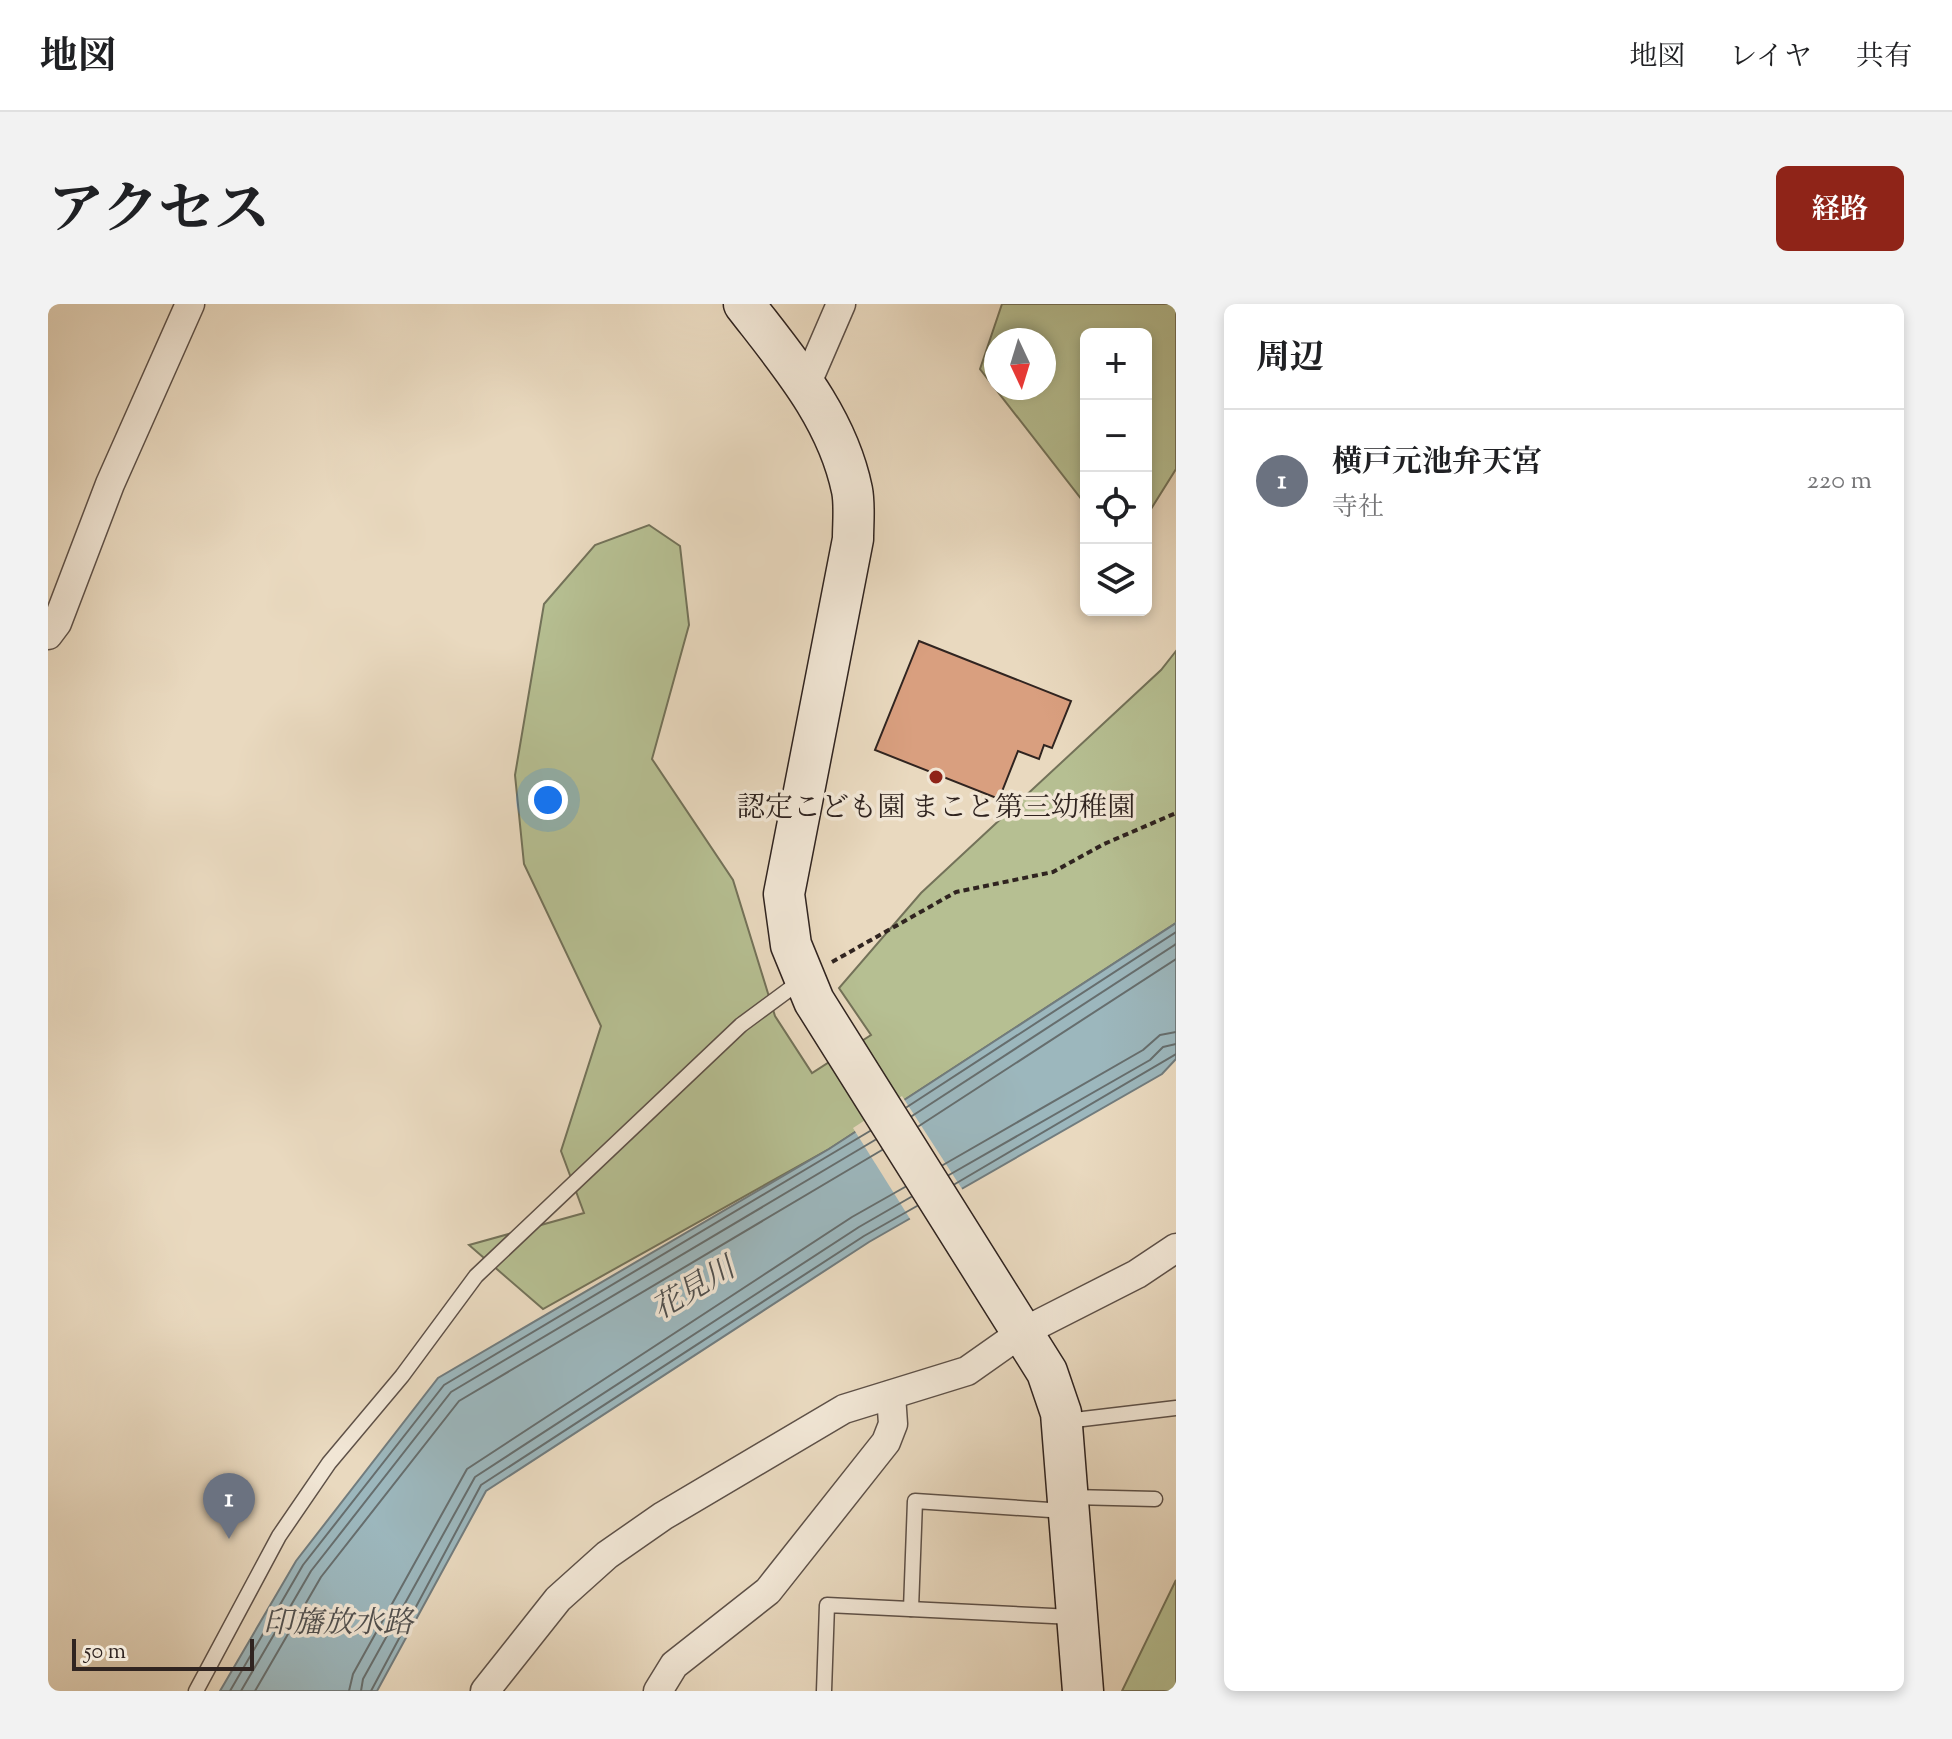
<!DOCTYPE html>
<html lang="ja">
<head>
<meta charset="utf-8">
<style>
	:root { --surface:#fff; --page:#f2f2f2; --text:#202124; --muted:#757577; --line:#e0e0e0; --accent:#8f2418 }
	body { margin:0; font-family:"Sorts Mill Goudy","Noto Serif JP",serif; background:var(--page); color:var(--text) }
	.controls { position:absolute; right:24px; top:24px; display:grid; overflow:hidden; border-radius:12px; box-shadow:0 4px 12px #0003 }
	.controls button { width:72px; height:72px; display:grid; place-items:center; padding:0; border:0; border-bottom:2px solid var(--line); background:var(--surface); color:var(--text); font:40px sans-serif }
	.compass { position:absolute; left:936px; top:24px; width:72px; height:72px; border-radius:50%; background:var(--surface); box-shadow:0 4px 12px #0003; rotate:176deg }
	.scale { position:absolute; left:24px; bottom:20px; width:182px; box-sizing:border-box; padding-left:8px; border:4px solid #302420; border-top:0; font-size:22px; line-height:28px; white-space:nowrap; color:#302420; -webkit-text-stroke:6px #f1e6d5; paint-order:stroke }
	.you { position:absolute; left:500px; top:496px; width:28px; height:28px; margin:-20px; border:6px solid #fff; border-radius:50%; background:#1a73e8; box-shadow:0 0 0 12px #1a73e833 }
	.badge { display:grid; place-items:center; width:52px; height:52px; border-radius:50%; background:var(--accent); color:#fff; font-size:26px; font-weight:700 }
	.pin { position:absolute; translate:-50% -66px; filter:drop-shadow(0 2px 4px #0008) }
	.pin::after { content:''; position:absolute; top:42px; width:28px; height:24px; background:inherit; clip-path:polygon(0 0,100% 0,50% 100%) }
	.list { margin:0; padding:0; list-style:none }
	h2 { display:flex; justify-content:space-between; align-items:center; height:104px; margin:0; padding:0 32px; font-size:34px }
	h2 small { font-size:26px; font-weight:400; color:var(--muted) }
	.list li { display:grid; grid-template-columns:52px 1fr auto; gap:24px; align-items:center; box-sizing:border-box; height:144px; padding:0 32px; border-top:2px solid var(--line) }
	.list b { display:block; font-size:30px; white-space:nowrap }
	.list p { margin:0; font-size:26px; white-space:nowrap; color:var(--muted) }
	.list em { font-size:26px; font-style:normal; color:var(--muted) }
	.icon { flex:none; width:44px; height:44px; fill:none; stroke:currentColor; stroke-width:2; stroke-linecap:round; stroke-linejoin:round }
	.map { position:relative; flex:none; width:1128px; height:1387px; overflow:hidden; border-radius:12px }
	header { display:flex; align-items:center; gap:48px; box-sizing:border-box; height:112px; padding:0 40px; background:var(--surface); border-bottom:2px solid var(--line) }
	header strong { font-size:38px }
	nav { display:flex; gap:44px; margin-inline-start:auto; font-size:28px }
	.intro { display:flex; align-items:center; justify-content:space-between; box-sizing:border-box; height:192px; padding:0 48px }
	h1 { margin:0; font-size:56px }
	.button { padding:20px 36px; border-radius:12px; background:var(--accent); color:#fff; font-size:28px; font-weight:700 }
	main { display:flex; gap:48px; padding:0 48px }
	aside { flex:1; background:var(--surface); border-radius:12px; box-shadow:0 4px 12px #0003 }
	.map>svg:first-child { display:block }
</style>
</head>
<body>
<header>
<strong>地図</strong>
<nav><a>地図</a><a>レイヤ</a><a>共有</a></nav>
</header>
<div class="intro"><h1>アクセス</h1><a class="button">経路</a></div>
<main>
<div class="map">
<svg width="1128" height="1387" viewBox="0 0 1128 1387">
	<rect width="100%" height="100%" fill="#e9d9bf"/>
	<filter id="stains"><feTurbulence type="fractalNoise" baseFrequency=".0025" numOctaves="4"/><feColorMatrix values="0 0 0 0 .2 0 0 0 0 .09 0 0 0 0 .02 0 0 0 .5 -.17"/></filter>
	<radialGradient id="worn" r=".72"><stop offset=".6" stop-color="#630" stop-opacity="0"/><stop offset="1" stop-color="#630" stop-opacity=".3"/></radialGradient>
	<g fill="#b6bf92" stroke="#737259" stroke-width="2" fill-rule="evenodd">
		<path d="M954,0H1128V165L1098,213V30H1038V201L932,65ZM996,36V84H948V36Z"/>
		<path d="M601,221L632,242L641,321L604,455L685,576L727,712L764,769L823,731L791,684L873,589L1113,366L1128,347V619L781,845L495,1005L421,941L536,909L513,847L553,722L476,560L467,471L496,300L547,241Z"/>
		<path d="M1128,1276V1387H1074Z"/>
	</g>
	<path fill="#9cb7bd" stroke="#717c7e" stroke-width="2" d="M1128,619V755L1114,770L821,938L438,1187L329,1387H172L248,1257L390,1074L781,845Z"/>
	<path fill="#e9d9bf" d="M854,792L916,888L864,918L805,824Z"/>
	<g fill="none" stroke-linecap="round" stroke-linejoin="round">
		<g stroke="#666e6e" stroke-width="2">
			<path d="M859,803L1128,628"/>
			<path d="M864,812L1128,640"/>
			<path d="M871,822L1128,655"/>
			<path d="M895,861L1095,746L1112,731L1128,728"/>
			<path d="M901,871L1102,756L1115,743L1128,740"/>
			<path d="M907,880L1128,750"/>
			<path d="M182,1387L255,1261L396,1081L822,827"/>
			<path d="M193,1387L263,1267L403,1088L827,836"/>
			<path d="M207,1387L273,1273L411,1097L834,846"/>
			<path d="M301,1387L305,1370L419,1165L804,913L857,883"/>
			<path d="M313,1387L315,1375L427,1173L811,923L863,893"/>
			<path d="M323,1387L433,1181L816,932L869,902"/>
		</g>
	</g>
	<path fill="#d99f7f" stroke="#302420" stroke-width="2" d="M871,337L1023,397L1004,444L996,441L991,455L970,447L951,495L827,446Z"/>
	<g fill="none" stroke-linecap="round" stroke-linejoin="round">
		<g stroke="#5e5148" stroke-width="17">
			<g id="lane">
				<path d="M1018,1117L1128,1104"/>
				<path d="M1024,1193L1107,1195"/>
				<path d="M863,1305L867,1197L1017,1207"/>
				<path d="M148,1387L231,1232L281,1159L354,1072L428,972L693,721L754,676"/>
				<path d="M776,1387L779,1301L1025,1313"/>
			</g>
		</g>
		<g stroke="#5e5148" stroke-width="31">
			<g id="street">
				<path d="M758,81L793,0"/>
				<path d="M0,331L9,319L62,180L142,0"/>
				<path d="M437,1387L510,1295L559,1251L615,1212L796,1105L919,1067L973,1029L1089,970L1128,944"/>
				<path d="M610,1387L626,1361L720,1287L838,1138L845,1120L843,1091"/>
			</g>
		</g>
		<g stroke="#302420" stroke-width="43">
			<path id="secondary" d="M696,0C740,57 789,113 804,186C807,201 805,219 805,235L736,590L743,641L766,697L999,1068L1013,1109L1035,1387"/>
		</g>
		<path stroke="#302420" stroke-width="4" stroke-dasharray="6 4" stroke-linecap="butt" d="M784,658L908,588L1005,568L1056,540L1128,509"/>
		<use href="#lane" stroke="#f1e6d5" stroke-width="14"/>
		<use href="#street" stroke="#f1e6d5" stroke-width="28"/>
		<use href="#secondary" stroke="#f1e6d5" stroke-width="40"/>
	</g>
	<circle fill="#8f2418" stroke="#f1e6d5" stroke-width="3" cx="888" cy="473" r="8"/>
	<g text-anchor="middle" stroke-width="7" stroke-linejoin="round" paint-order="stroke">
		<g font-size="28" fill="#302420" stroke="#f1e6d5">
			<text x="888" y="512">認定こども園 まこと第三幼稚園</text>
		</g>
		<g font-size="30" font-style="italic" fill="#50504f" stroke="#f1e6d5">
			<text transform="translate(645 984) rotate(-31)" y="10">花見川</text>
			<text x="290" y="1328">印旛放水路</text>
		</g>
	</g>
	<rect width="100%" height="100%" filter="url(#stains)"/>
	<rect width="100%" height="100%" fill="url(#worn)"/>
</svg>
<div class="controls">
<button>+</button>
<button>−</button>
<button><svg class="icon" aria-label="locate" viewBox="0 0 24 24"><circle cx="12" cy="12" r="6"/><path d="M12 2v4M12 18v4M2 12h4M18 12h4"/></svg></button>
<button><svg class="icon" aria-label="layers" viewBox="0 0 24 24"><path d="M12 4l9 5-9 5-9-5zM3 14l9 5 9-5"/></svg></button>
</div>
<svg class="compass" viewBox="-18 -18 36 36"><path d="M0-13l5 13h-10z" fill="#e53935"/><path d="M0 13l5-13h-10z" fill="#757577"/></svg>
<div class="scale">50 m</div>
<div class="you"></div>
<div class="pin badge" style="left:181px;top:1235px;background:#6b7280">1</div>
</div>
<aside>
<h2>周辺<small></small></h2>
<ul class="list">
<li><span class="badge" style="background:#6b7280">1</span><div><b>横戸元池弁天宮</b><p>寺社</p></div><em>220 m</em></li>
</ul>
</aside>
</main>
</body>
</html>
